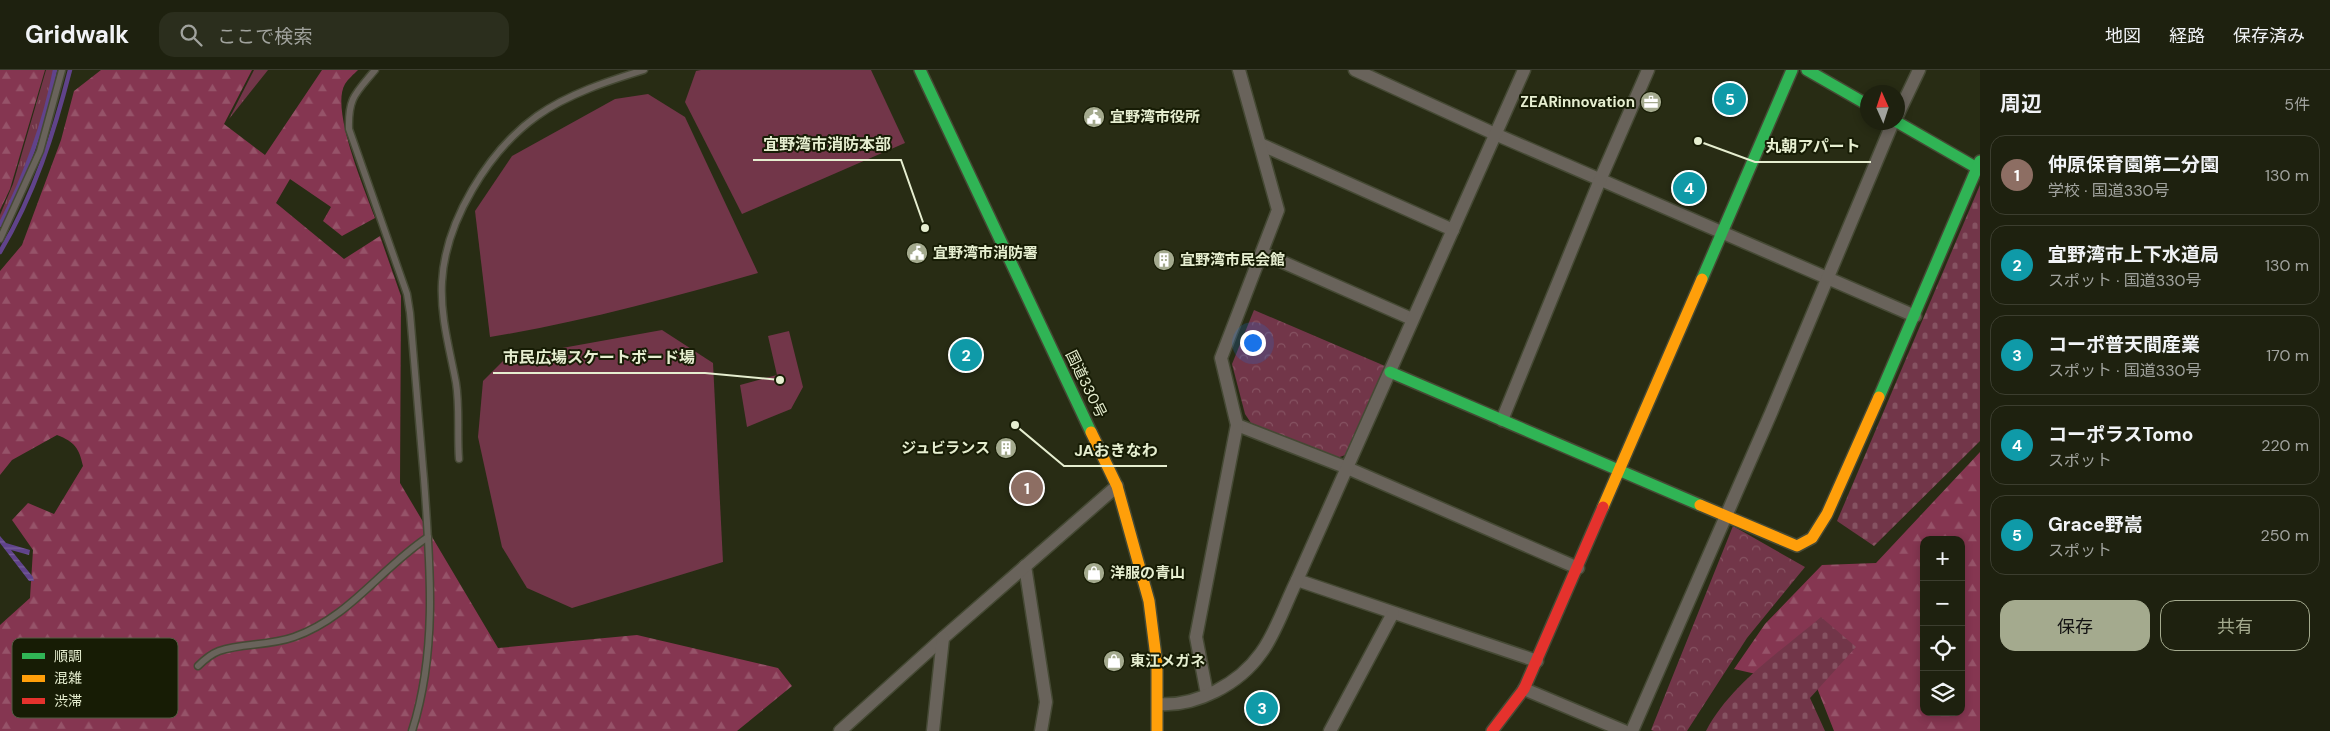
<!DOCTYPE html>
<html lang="ja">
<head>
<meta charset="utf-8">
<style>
	:root { --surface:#1e210f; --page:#2b2e1d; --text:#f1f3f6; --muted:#a1a39e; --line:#3c3e2f; --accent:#a4aa8e }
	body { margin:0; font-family:"DM Sans","Noto Sans JP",sans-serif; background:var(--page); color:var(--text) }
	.controls { position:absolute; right:15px; bottom:15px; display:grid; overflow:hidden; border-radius:10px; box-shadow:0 2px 8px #0003 }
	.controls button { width:45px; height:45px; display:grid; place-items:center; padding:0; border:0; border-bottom:1px solid var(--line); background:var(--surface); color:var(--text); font:25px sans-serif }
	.compass { position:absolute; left:1860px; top:15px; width:45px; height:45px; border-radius:50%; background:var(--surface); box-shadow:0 2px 8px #0003; rotate:357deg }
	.you { position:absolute; left:1252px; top:272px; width:18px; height:18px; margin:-12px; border:4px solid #fff; border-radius:50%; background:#1a73e8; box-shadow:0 0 0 8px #1a73e833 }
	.badge { display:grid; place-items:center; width:32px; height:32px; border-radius:50%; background:var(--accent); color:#fff; font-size:16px; font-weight:700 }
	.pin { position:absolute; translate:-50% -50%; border:2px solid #fff; box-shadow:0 1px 5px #0006 }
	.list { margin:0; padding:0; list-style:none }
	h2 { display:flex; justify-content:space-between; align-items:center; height:65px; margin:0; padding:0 20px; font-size:21px }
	h2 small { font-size:16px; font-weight:400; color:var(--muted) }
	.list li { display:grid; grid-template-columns:32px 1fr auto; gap:15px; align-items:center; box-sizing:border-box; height:80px; margin:0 10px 10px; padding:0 10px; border:1px solid var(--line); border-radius:15px }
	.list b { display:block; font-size:19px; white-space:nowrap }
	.list p { margin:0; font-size:16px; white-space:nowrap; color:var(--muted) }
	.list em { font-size:16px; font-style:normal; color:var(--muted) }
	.actions { display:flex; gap:10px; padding:15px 20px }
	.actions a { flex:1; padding:11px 0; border:1px solid var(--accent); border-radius:15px; text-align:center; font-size:18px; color:var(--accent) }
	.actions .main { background:var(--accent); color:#111 }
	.icon { flex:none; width:28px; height:28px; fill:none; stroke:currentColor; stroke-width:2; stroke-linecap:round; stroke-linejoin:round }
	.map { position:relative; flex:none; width:1980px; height:661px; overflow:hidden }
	header { display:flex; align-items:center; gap:30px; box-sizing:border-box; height:70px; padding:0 25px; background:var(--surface); border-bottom:1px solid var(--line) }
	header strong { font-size:24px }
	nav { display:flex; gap:28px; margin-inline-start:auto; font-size:18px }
	.search { width:350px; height:45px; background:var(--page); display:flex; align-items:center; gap:12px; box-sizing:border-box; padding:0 18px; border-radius:15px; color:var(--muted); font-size:19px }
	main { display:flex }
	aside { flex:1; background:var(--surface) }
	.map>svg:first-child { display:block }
</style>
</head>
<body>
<header>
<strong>Gridwalk</strong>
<div class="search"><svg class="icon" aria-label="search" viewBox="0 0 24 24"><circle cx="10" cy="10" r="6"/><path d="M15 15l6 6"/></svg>ここで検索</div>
<nav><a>地図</a><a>経路</a><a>保存済み</a></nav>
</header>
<main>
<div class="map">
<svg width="1980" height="661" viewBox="0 0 1980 661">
	<defs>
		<pattern id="grass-tufts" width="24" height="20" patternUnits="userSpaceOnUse" patternTransform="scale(1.25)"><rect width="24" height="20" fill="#723649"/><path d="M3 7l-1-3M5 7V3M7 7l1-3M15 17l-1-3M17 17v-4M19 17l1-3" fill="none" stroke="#865362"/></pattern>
		<pattern id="forest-firs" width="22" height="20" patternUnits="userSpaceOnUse" patternTransform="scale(1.25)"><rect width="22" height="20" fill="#853651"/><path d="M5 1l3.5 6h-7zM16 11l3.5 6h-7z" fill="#965369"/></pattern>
		<pattern id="cemetery-stones" width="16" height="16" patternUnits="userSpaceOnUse" patternTransform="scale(1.25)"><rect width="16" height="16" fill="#723649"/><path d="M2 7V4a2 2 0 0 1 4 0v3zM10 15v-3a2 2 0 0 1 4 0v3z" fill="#865362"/></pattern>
		<pattern id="park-crowns" width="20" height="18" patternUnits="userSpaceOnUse" patternTransform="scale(1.25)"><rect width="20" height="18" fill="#723649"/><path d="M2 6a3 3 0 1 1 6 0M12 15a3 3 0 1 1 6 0" fill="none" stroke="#865362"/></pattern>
		<pattern id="water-rules" width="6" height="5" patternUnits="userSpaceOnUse" patternTransform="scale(1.25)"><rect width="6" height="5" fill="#60438b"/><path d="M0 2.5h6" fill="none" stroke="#775e9a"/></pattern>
	</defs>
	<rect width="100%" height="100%" fill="#282c14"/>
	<g fill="url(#grass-tufts)">
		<path d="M46,0H54C44,50 23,107 0,153V145L13,114Z"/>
		<path d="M254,0H268L229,49Z"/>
	</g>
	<g fill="url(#forest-firs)" fill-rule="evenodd">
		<path d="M0,0H45L10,119L0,140Z"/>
		<path d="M101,0H252L224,54L265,85L322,0H358C354,4 348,9 345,14C330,39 365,120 375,148L342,166L323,151L331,137L290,109L276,133L344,189L380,166L401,226L400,413L498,578L637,565L778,598L792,616L737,661H0V555L30,528L33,480L12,450L28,433L54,444L83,396C79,378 75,372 57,365L12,390L0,405V201L22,175L61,70L74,21Z"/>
		<path d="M1980,382V661H1834L1817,618L1734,599L1765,554L1822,495L1876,493ZM1924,470H1961V642H1924Z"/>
	</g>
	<g fill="url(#cemetery-stones)">
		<path d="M1980,115V371L1874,476L1837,451Z"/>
		<path d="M1821,547L1856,577L1810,628L1825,661H1706C1731,614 1781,581 1821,547Z"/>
	</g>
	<g fill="url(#park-crowns)">
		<path d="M1254,240L1385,296L1348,384L1337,388L1251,353L1245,344L1232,294Z"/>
		<path d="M1733,456L1805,497L1747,568L1687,661H1654L1651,660Z"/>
	</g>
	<g fill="#723649">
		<path d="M701,0H871L905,73L742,144L685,32L696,1Z"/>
		<path d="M648,24L685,47L758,203C670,228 581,252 490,267L475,141L512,86L615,29Z"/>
		<path d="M662,260L713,293L723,492L572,538L527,518L502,477L478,367L483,311L506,288Z"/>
		<path d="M789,261L803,317L791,339L747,357L740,315L777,305L768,266Z"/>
	</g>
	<path fill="url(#water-rules)" d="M0,466L6,473L30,480L29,485L11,480L33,507L34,511H29L0,473Z"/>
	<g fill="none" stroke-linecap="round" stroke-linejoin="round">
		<g stroke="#60438b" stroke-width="4.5">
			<path d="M0,155C24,111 46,49 55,0"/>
			<path d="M0,182C34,125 54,63 70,0"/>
		</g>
		<g stroke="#454934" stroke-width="9">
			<g id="lane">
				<path d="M375,0C356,23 348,27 349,59L407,224L410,243C415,299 419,354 424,409C430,493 438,580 412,661"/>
				<path d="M0,169L40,81L62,0"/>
				<path d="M459,389C457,364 460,338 456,313C450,280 440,247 442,212C445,152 488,81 537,46C568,24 608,11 644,0"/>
				<path d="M198,596C204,590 211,584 219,581C242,573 269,576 294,567C349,548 381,498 428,467"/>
			</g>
		</g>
		<g stroke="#454934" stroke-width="15">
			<g id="street">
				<path d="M1355,0L1495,64L1915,246"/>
				<path d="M1898,44L1919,0"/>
				<path d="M1260,74L1453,160"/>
				<path d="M1262,183L1412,249"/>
				<path d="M1502,350L1600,110L1648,0"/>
				<path d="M1237,355L1345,397L1578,498"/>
				<path d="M1025,496L1046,632L1041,661"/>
				<path d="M1297,510L1537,591"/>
				<path d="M1524,619L1624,661"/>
				<path d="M1207,624L1196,567L1237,355L1221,288L1278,140L1239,0"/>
				<path d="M1158,634C1196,637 1239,614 1261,583C1275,565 1286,532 1297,510L1524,0"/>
				<path d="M840,661L943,568L1117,416"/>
				<path d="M933,661L943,568"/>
				<path d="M1330,661L1393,543"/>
				<path d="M1632,661L1771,343L1893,52"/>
			</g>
		</g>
		<g stroke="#454934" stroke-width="14">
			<g id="fast">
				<path d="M920,0L1091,362"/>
				<path d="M1807,0L1868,35"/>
				<path d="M1897,52L1977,98"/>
				<path d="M1702,209L1792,0"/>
				<path d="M1390,302L1700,435"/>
				<path d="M1879,327L1980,91"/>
			</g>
		</g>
		<g stroke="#454934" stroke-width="14">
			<g id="slow">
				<path d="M1091,362L1117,416L1149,531L1157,595V661"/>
				<path d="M1700,435L1797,476L1812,468L1827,444L1879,327"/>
				<path d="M1603,437L1702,209"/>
			</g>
		</g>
		<g stroke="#454934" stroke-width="14">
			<path id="jam" d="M1492,661L1524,619L1603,437"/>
		</g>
		<use href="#lane" stroke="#69635b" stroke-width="6"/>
		<use href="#street" stroke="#69635b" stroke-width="12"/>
		<use href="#fast" stroke="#30b455" stroke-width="11"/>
		<use href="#slow" stroke="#ff9f0a" stroke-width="11"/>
		<use href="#jam" stroke="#e5322d" stroke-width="11"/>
	</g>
	<defs>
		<g id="office-disc" transform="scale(1.125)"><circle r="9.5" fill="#a4aa8e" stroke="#171c05"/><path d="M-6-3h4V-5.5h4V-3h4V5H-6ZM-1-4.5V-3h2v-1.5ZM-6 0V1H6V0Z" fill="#fff"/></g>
		<g id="civic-disc" transform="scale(1.125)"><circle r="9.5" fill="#a4aa8e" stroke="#171c05"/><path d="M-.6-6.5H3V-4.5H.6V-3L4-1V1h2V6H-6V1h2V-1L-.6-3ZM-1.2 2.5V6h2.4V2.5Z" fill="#fff"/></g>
		<g id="building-disc" transform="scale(1.125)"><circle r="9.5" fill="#a4aa8e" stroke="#171c05"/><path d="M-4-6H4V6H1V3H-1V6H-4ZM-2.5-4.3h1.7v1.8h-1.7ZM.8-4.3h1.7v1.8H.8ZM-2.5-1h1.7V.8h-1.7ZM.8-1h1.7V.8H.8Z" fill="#fff"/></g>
		<g id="shop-disc" transform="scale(1.125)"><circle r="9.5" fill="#a4aa8e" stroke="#171c05"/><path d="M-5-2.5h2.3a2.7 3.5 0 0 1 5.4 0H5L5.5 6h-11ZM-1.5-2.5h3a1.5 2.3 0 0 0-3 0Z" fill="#fff"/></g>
	</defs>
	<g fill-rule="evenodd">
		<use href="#office-disc" x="1651" y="32"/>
		<use href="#civic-disc" x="1094" y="47"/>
		<use href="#civic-disc" x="917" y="183"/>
		<use href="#building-disc" x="1164" y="190"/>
		<use href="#building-disc" x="1006" y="378"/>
		<use href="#shop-disc" x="1094" y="503"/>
		<use href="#shop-disc" x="1114" y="591"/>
	</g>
	<g text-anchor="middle" stroke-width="4" stroke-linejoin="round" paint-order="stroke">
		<g font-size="15" font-weight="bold" fill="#e6eed0" stroke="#171c05" text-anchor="start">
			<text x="1635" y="37" text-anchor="end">ZEARinnovation</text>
			<text x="1110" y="52">宜野湾市役所</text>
			<text x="933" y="188">宜野湾市消防署</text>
			<text x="1180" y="195">宜野湾市民会館</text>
			<text x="990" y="383" text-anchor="end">ジュビランス</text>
			<text x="1110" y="508">洋服の青山</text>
			<text x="1130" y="596">東江メガネ</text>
		</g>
		<g font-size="15" fill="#e6eed0" stroke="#171c05">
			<text transform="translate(1086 314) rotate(64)" y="5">国道330号</text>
		</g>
	</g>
	<rect x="12" y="568" width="166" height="80" rx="8" fill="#171c05" stroke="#555b42" stroke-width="1"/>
	<rect x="22" y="583" width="23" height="6" fill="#30b455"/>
	<rect x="22" y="605" width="23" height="7" fill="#ff9f0a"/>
	<rect x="22" y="628" width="23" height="6" fill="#e5322d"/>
	<g font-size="14" fill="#e6eed0">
		<text x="54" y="591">順調</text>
		<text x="54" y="613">混雑</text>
		<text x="54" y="636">渋滞</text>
	</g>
	<path fill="none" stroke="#e6eed0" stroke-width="2" d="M925 158L901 90H753M1698 71L1755 92H1871M780 310L705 303H493M1015 355L1064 396H1167"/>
	<g fill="#e6eed0" stroke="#171c05" stroke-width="2">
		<circle cx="925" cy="158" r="5"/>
		<circle cx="1698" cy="71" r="5"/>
		<circle cx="780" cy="310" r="5"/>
		<circle cx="1015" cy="355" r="5"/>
	</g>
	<g font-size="16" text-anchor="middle" font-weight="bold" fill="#e6eed0" stroke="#171c05" stroke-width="4" stroke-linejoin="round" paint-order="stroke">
		<text x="827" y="80">宜野湾市消防本部</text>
		<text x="1813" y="82">丸朝アパート</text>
		<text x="599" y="293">市民広場スケートボード場</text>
		<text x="1116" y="386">JAおきなわ</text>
	</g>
</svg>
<div class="controls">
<button>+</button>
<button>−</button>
<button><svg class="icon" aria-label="locate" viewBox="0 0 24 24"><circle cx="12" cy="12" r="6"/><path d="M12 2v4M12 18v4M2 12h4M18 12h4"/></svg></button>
<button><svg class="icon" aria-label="layers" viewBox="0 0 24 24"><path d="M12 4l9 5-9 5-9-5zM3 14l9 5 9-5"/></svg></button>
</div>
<svg class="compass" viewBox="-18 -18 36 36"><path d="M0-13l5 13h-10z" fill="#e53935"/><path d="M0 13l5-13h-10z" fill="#a1a39e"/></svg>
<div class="you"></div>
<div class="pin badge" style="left:1027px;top:418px;background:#8d6e63">1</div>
<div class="pin badge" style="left:966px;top:285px;background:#0f9aa8">2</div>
<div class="pin badge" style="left:1262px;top:638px;background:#0f9aa8">3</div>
<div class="pin badge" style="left:1689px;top:118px;background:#0f9aa8">4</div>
<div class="pin badge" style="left:1730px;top:29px;background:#0f9aa8">5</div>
</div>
<aside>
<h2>周辺<small>5件</small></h2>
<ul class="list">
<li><span class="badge" style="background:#8d6e63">1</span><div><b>仲原保育園第二分園</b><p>学校 · 国道330号</p></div><em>130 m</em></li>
<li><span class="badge" style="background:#0f9aa8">2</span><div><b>宜野湾市上下水道局</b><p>スポット · 国道330号</p></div><em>130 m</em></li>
<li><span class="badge" style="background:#0f9aa8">3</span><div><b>コーポ普天間産業</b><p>スポット · 国道330号</p></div><em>170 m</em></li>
<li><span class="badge" style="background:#0f9aa8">4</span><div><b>コーポラスTomo</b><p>スポット</p></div><em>220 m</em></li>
<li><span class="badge" style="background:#0f9aa8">5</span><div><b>Grace野嵩</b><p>スポット</p></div><em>250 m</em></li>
</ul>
<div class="actions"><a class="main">保存</a><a>共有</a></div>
</aside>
</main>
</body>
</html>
